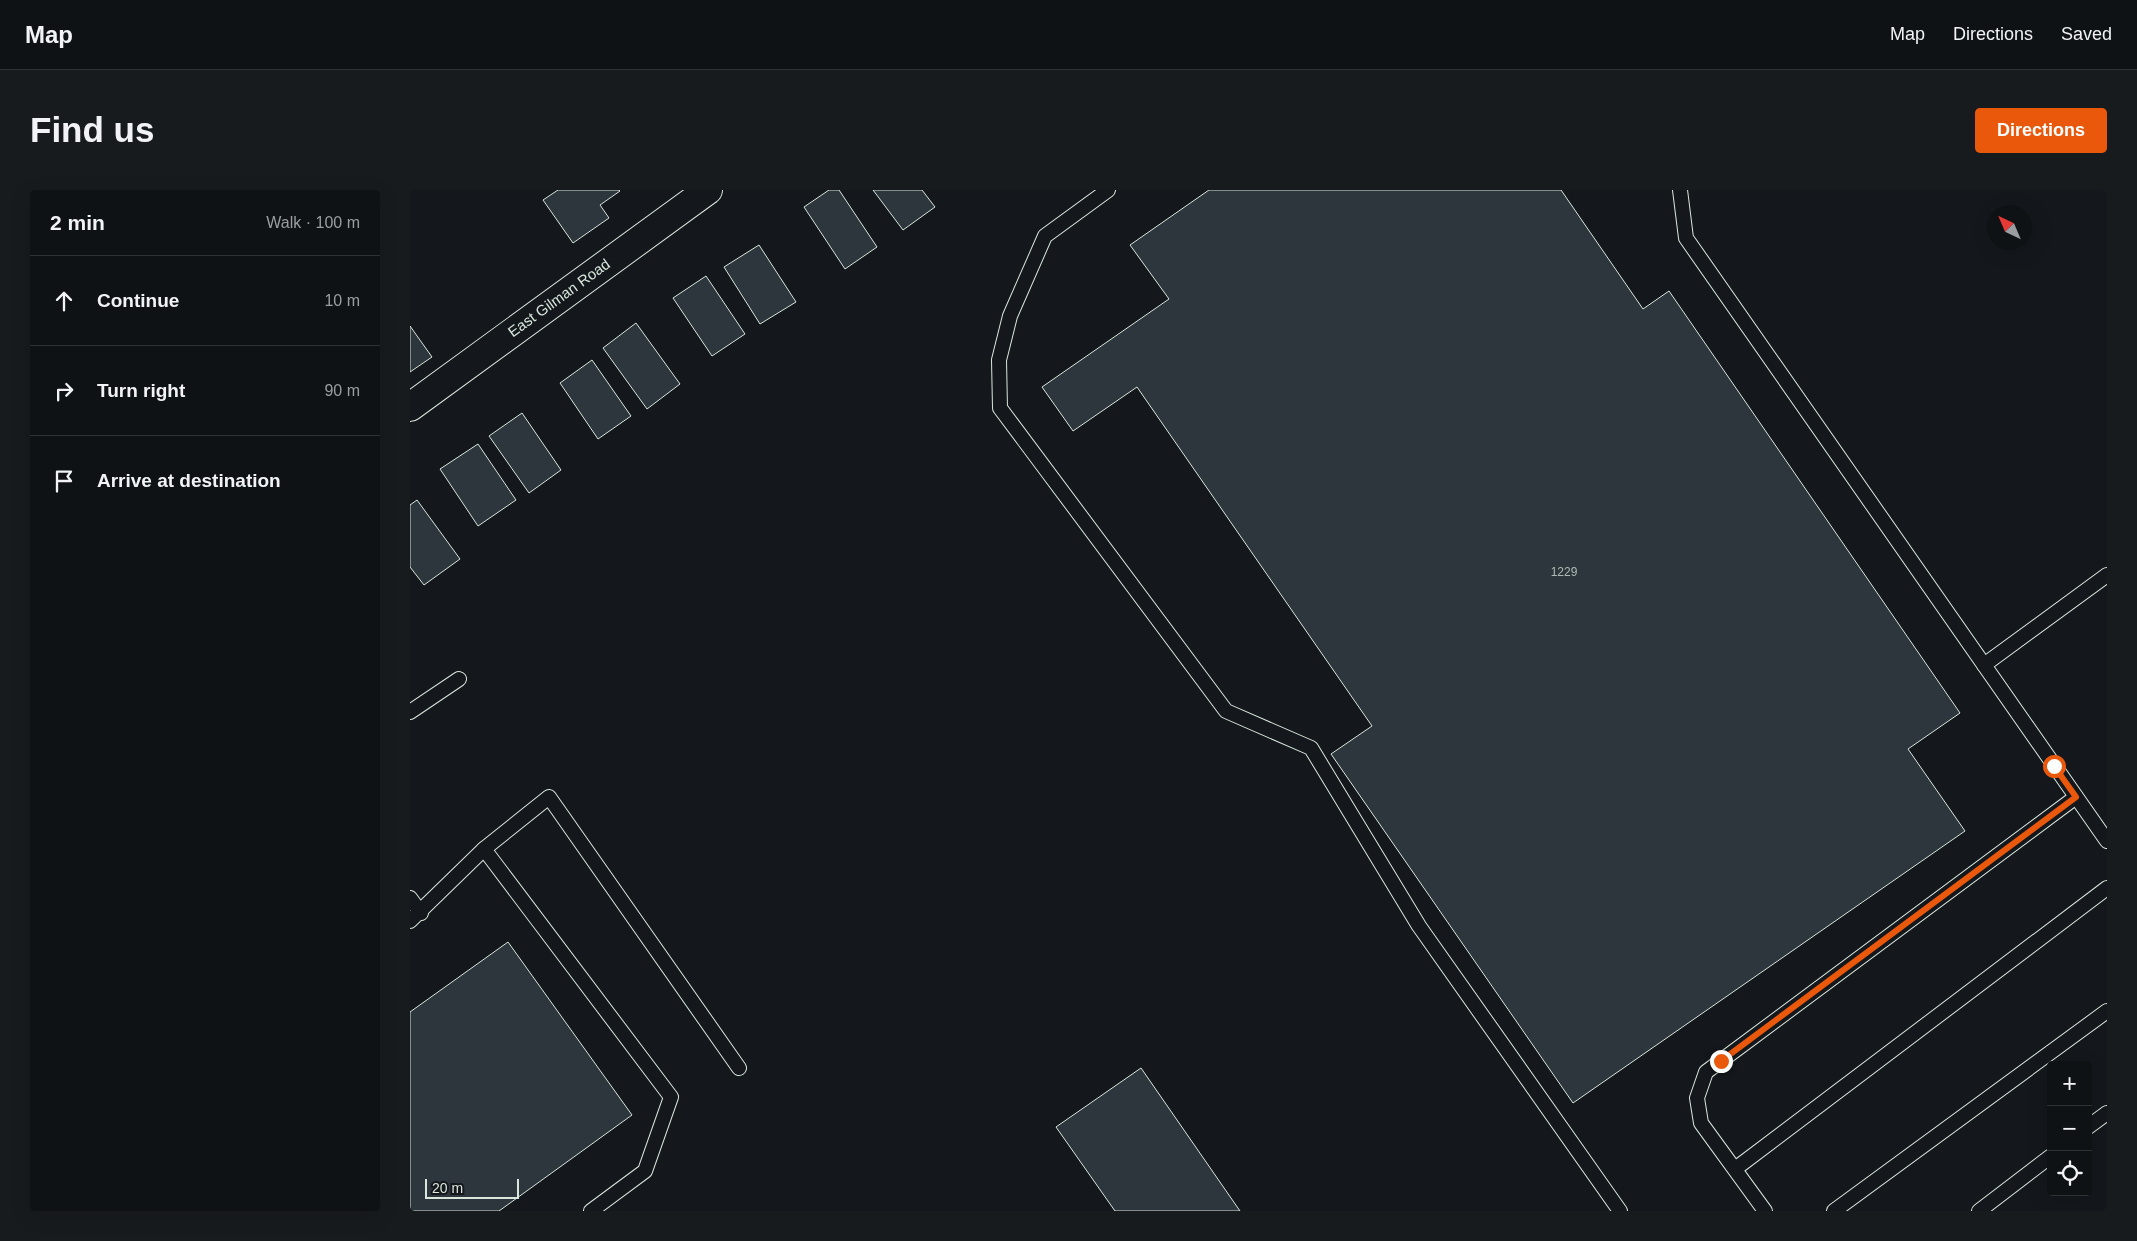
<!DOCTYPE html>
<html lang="en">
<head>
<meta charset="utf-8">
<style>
	:root { --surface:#0f1215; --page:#181b1e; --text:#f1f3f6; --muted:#9b9ea0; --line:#2f3234; --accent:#ea580c }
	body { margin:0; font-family:Arial,sans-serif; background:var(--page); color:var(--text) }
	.controls { position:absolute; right:15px; bottom:15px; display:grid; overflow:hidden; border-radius:5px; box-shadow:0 5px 20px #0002 }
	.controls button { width:45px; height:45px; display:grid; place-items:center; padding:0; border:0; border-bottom:1px solid var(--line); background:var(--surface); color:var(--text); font:25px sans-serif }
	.compass { position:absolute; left:1577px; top:15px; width:45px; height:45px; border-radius:50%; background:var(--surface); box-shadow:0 5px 20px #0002; rotate:316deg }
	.scale { position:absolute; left:15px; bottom:12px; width:94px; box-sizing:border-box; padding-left:5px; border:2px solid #d8e6dc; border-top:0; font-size:14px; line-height:18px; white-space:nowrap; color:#d8e6dc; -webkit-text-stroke:4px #14181c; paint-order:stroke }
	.stop { position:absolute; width:15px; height:15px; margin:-11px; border:4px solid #ea580c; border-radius:50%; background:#fff }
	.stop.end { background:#ea580c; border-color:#fff; box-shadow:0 1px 5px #0008 }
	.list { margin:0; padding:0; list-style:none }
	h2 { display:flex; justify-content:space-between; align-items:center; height:65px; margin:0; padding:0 20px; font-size:21px }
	h2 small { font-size:16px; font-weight:400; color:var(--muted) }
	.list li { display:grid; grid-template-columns:32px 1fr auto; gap:15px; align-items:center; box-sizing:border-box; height:90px; padding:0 20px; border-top:1px solid var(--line) }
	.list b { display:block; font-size:19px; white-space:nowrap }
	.list em { font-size:16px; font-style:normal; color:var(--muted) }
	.icon { flex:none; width:28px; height:28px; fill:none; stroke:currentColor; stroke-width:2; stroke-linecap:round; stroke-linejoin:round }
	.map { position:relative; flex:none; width:1697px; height:1021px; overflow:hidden; border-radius:5px }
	header { display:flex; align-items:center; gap:30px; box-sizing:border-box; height:70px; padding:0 25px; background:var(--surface); border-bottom:1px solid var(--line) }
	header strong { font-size:24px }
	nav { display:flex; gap:28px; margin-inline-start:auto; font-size:18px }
	.intro { display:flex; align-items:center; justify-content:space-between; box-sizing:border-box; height:120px; padding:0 30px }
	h1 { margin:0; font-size:35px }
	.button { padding:12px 22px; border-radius:5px; background:var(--accent); color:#fff; font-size:18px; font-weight:700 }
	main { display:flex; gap:30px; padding:0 30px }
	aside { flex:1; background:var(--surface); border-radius:5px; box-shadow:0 5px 20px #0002 }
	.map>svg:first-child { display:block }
</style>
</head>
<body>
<header>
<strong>Map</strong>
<nav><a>Map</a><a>Directions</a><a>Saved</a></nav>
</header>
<div class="intro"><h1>Find us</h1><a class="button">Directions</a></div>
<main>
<aside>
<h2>2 min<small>Walk · 100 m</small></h2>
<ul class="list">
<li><svg class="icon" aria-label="ahead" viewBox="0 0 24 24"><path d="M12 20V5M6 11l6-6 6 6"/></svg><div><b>Continue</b></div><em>10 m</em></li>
<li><svg class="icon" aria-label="right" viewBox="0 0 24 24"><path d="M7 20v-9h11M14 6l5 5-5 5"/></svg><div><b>Turn right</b></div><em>90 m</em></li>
<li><svg class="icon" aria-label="arrive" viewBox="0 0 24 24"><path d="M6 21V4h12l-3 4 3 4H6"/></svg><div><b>Arrive at destination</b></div></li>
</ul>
</aside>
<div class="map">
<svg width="1697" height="1021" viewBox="0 0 1697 1021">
	<rect width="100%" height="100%" fill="#14181c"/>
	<g fill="#2c363c" stroke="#d8e6dc">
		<path d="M148,0H209L210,1L190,15L199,28L163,53L133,10Z"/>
		<path d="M419,0H429L467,57L435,79L394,17Z"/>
		<path d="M463,0H512L525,17L493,40Z"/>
		<path d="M799,0H1151L1233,119L1259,101L1550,523L1498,559L1555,641L1163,913L921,564L962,536L727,197L663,241L632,197L759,109L720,55Z"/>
		<path d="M349,55L386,112L350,134L314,77Z"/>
		<path d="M296,86L335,144L302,166L263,108Z"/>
		<path d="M226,133L270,194L237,219L193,158Z"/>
		<path d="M0,136L22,167L0,182Z"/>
		<path d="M182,170L221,226L188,249L150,193Z"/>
		<path d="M112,223L151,280L119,303L79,246Z"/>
		<path d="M68,254L106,310L68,336L30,279Z"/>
		<path d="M7,310L50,369L14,395L0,377V315Z"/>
		<path d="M98,752L222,925L89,1021H0V822Z"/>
		<path d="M731,878L830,1021H705L646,937Z"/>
	</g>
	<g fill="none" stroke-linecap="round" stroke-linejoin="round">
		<g stroke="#d8e6dc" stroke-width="16">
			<g id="service">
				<path d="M698,0L635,46L600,126L589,170L590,218L816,521L901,558L1009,736L1210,1021"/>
				<path d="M1270,0L1276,48L1697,651"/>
				<path d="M1574,475L1697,385"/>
				<path d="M0,522L49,489"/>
				<path d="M74,659L139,607L329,878"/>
				<path d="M0,708L11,723"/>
				<path d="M0,731L74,659L261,907L235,981L181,1021"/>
				<path d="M1678,937L1697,923"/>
				<path d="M1325,979L1697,698"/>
				<path d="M1355,1021L1291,933L1287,908L1296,882L1666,607"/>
				<path d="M1424,1021L1697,821"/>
				<path d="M1569,1021L1641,966"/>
			</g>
		</g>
		<g stroke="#d8e6dc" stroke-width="30">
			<path id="minor" d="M0,217L298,0"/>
		</g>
		<use href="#service" stroke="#14181c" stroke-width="14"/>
		<use href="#minor" stroke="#14181c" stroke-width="28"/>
	</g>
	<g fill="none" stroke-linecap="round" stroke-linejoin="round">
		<path stroke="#ea580c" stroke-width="6" d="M1311,871L1666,607L1644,576"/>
	</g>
	<g text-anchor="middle" stroke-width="4" stroke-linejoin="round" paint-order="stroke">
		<g font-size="12" fill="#adbab4">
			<text x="1154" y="386">1229</text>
		</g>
		<g font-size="15" fill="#d8e6dc" stroke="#14181c">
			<text transform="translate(149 108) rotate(-36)" y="5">East Gilman Road</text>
		</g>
	</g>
</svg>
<div class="controls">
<button>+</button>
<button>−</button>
<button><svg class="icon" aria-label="locate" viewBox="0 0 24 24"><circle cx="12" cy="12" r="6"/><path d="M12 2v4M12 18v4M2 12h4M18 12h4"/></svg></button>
</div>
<svg class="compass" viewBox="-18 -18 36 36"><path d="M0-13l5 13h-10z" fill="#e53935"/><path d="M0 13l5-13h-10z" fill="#9b9ea0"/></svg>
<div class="scale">20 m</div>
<div class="stop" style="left:1644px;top:576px"></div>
<div class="stop end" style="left:1311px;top:871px"></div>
</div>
</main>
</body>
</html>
